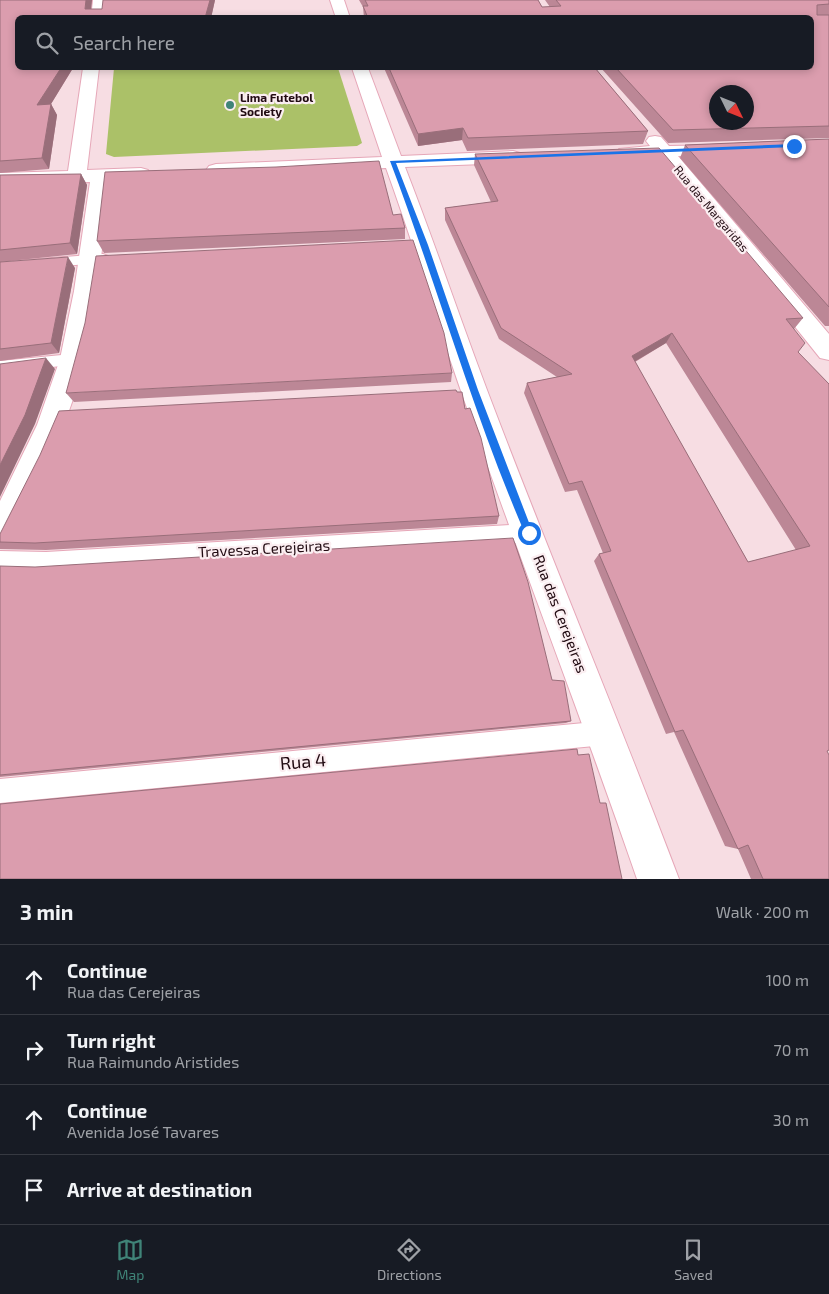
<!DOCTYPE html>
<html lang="en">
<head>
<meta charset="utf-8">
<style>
	:root { --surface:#171b24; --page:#242831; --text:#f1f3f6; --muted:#9ea1a6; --line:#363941; --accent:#408478 }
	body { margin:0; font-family:"Exo 2",sans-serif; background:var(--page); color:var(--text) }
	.compass { position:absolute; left:709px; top:85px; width:45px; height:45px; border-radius:50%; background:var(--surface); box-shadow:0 2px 8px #0003; rotate:133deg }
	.stop { position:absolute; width:15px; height:15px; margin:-11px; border:4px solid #1a73e8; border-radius:50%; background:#fff }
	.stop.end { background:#1a73e8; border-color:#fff; box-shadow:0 1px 5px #0008 }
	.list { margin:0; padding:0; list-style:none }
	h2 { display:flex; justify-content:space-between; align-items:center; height:65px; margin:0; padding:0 20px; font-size:21px }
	h2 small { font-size:16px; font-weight:400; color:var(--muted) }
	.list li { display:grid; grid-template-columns:32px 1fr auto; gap:15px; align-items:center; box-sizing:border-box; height:70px; padding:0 20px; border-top:1px solid var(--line) }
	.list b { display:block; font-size:19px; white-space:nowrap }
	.list p { margin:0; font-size:16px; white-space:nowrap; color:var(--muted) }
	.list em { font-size:16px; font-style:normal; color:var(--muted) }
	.icon { flex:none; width:28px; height:28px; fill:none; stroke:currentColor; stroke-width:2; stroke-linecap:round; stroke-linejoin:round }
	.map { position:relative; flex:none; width:829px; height:879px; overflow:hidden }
	.search { position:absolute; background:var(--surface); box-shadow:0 2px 8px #0003; left:15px; right:15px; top:15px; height:55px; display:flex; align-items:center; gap:12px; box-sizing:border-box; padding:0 18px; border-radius:8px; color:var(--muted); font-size:19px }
	.sheet { height:345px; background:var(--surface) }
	nav { display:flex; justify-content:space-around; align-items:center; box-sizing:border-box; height:70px; border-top:1px solid var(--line); background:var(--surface); font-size:14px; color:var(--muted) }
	nav a { display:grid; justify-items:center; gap:2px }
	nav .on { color:var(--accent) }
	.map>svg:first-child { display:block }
</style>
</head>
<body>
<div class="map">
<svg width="829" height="879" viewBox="0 0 829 879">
	<rect width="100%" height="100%" fill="#f7dde3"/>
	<path fill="#abc168" d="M114,68H338L362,143L357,146L114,157L106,154Z"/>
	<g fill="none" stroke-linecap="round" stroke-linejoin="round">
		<g stroke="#e6a7b8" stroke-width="2">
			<g id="lane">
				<path d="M103,254L108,256L110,259L108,262L0,272V262Z"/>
				<path d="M72,354L78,356L80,360L78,364L0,373V361Z"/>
				<path d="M529,524L536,527L539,533L536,539L529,542L46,572L0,571V551L46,552Z"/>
				<path d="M605,721L613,725L617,733L613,741L605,745L0,803V779Z"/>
			</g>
		</g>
		<g stroke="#e6a7b8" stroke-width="2">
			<g id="street">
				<path d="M93,0H107L105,18H91Z"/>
				<path d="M330,0H344L350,18H336Z"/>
				<path d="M83,68H99L87,170L141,168L148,170L151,174L148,178L109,181C102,248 97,318 78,383C62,438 37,489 11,540L0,544V501L37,425L60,359L74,291L90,182L0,185V173L68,171Z"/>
				<path d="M352,68H368L401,156L513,151L520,153L522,157L520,161L513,163L405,167C434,241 459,316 487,390C549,554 617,715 679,879H637C581,716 518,554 461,391C435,317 413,242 386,168L216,176L209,174L206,170L209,166L216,164L382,157Z"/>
				<path d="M655,136L661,137L669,146L727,145L729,149L727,153L720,155L678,156L829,334V360L820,358L659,157H619L617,153L619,149L650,146L646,141L649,137Z"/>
			</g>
		</g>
		<use href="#lane" fill="#fff" fill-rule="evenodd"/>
		<use href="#street" fill="#fff" fill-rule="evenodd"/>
	</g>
	<g fill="#bc8796" fill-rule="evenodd">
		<path d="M0,0H92L91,9H102L215,0L211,18H18V68H73L51,104L57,115L49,169L0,173Z"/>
		<path d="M359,0H538L542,7H550L545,0H829V138L668,143L601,68H812V18H364L363,7Z"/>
		<path d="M384,68H595L648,131L643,144L467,151L462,140L418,146Z"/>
		<path d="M829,139V326H825L680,158L685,145Z"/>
		<path d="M475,154L803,318L794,329L798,352L827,751L829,879H751L738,849L725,846L674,732L666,734L594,561L599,554L603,553L577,490L565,492L524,393L527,383L557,377L499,339L445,220V208L491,202L474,165ZM666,343L796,550L748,562L635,362Z"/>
		<path d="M81,174L87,185L77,254L0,262V175Z"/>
		<path d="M393,215L405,228V239L104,253L97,241Z"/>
		<path d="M0,262L75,268L59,353L0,361Z"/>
		<path d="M452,373L451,382L74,402L66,393Z"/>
		<path d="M457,392L465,409L499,516L497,524L46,550L0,549V534Z"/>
		<path d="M0,566L552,680L571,721L566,723L0,777Z"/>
	</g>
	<g fill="#996e7a">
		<path d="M86,0H92L90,18L85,9Z"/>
		<path d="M210,0H215L211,18H205Z"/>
		<path d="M61,68H73L43,117L37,105Z"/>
		<path d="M51,104L57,115L49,169L42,158Z"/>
		<path d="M463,128L462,140L418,146V134Z"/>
		<path d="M81,174L87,185L77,254L70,243Z"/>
		<path d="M68,257L75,268L59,353L51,343Z"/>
		<path d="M672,333L666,343L627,366L632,356Z"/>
		<path d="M46,358L55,369L35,424L0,497V465Z"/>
	</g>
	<g fill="#db9dae" stroke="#996e7a" fill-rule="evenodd">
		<path d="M0,0H86L85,9H102L103,0H210L205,18H18V68H61L37,105L51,104L42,158L0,161Z"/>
		<path d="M365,0H538L542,7L561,6L556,0H829V4L817,5V15H829V126L673,130L616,68H812V18H368L363,6H368ZM716,92H746V122H716Z"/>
		<path d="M389,68H595L648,131L468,138L463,128L418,134Z"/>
		<path d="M829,139V307L685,145Z"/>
		<path d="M659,148L803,318L786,319L805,343L798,352L829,384V750L827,751L829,755V879H763L748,845L738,849L683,730L675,732L599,554L611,551L582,481L569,484L527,383L572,374L501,328L445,208L498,201L475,154ZM672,333L810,546L748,562L632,356Z"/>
		<path d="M379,161L393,215L401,214L405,228L97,241L105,172L276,167Z"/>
		<path d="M81,174L70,243L0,250V175Z"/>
		<path d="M413,240L444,333L452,373L66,393L85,323L96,256Z"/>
		<path d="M68,257L51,343L0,349V262Z"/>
		<path d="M46,358L25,415L0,465V364Z"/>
		<path d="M456,390L457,392H462L465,409L470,408L481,438L499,516L35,543L0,542V534L40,455L59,411Z"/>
		<path d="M513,538L528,582L552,680L564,681L571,721L0,775V566L35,567Z"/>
		<path d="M577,749L578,755L589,754L600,803H606L622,879H0V804Z"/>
	</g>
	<path fill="#1a73e8" d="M794,144L795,147L396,163L428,245L478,390L533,533L529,537L526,536C473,414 437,285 390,161Z"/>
	<circle fill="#408478" stroke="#fbeef1" stroke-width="2" cx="230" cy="105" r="5"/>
	<g text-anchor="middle" stroke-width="4.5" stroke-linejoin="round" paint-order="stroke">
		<g font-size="12" font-weight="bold" fill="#210b12" stroke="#fbeef1" text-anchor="start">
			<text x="240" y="102">Lima Futebol<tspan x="240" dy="14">Society</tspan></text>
		</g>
		<g font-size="12" fill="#210b12" stroke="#fbeef1">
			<text transform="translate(711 209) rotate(50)" y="4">Rua das Margaridas</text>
		</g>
		<g font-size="15" fill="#210b12" stroke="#fbeef1">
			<text transform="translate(264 549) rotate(-3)" y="5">Travessa Cerejeiras</text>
			<text transform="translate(560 614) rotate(69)" y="5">Rua das Cerejeiras</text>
		</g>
		<g font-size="18" fill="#210b12" stroke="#fbeef1">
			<text transform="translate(303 762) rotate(-5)" y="6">Rua 4</text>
		</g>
	</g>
</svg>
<svg class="compass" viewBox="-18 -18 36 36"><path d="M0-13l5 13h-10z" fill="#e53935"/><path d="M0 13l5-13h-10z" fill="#9ea1a6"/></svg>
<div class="stop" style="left:529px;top:533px"></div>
<div class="stop end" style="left:794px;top:146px"></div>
<div class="search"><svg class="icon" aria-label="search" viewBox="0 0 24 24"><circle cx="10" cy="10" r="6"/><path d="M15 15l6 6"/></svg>Search here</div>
</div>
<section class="sheet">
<h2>3 min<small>Walk · 200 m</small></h2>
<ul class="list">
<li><svg class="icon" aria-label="ahead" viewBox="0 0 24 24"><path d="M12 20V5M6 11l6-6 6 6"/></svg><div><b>Continue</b><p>Rua das Cerejeiras</p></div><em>100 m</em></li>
<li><svg class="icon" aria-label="right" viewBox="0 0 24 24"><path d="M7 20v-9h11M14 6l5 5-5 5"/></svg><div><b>Turn right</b><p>Rua Raimundo Aristides</p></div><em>70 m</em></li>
<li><svg class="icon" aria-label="ahead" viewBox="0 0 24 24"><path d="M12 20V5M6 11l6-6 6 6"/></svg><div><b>Continue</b><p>Avenida José Tavares</p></div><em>30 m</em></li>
<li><svg class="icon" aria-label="arrive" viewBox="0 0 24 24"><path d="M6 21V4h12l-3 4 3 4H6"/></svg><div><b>Arrive at destination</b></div></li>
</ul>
</section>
<nav>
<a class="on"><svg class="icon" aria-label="map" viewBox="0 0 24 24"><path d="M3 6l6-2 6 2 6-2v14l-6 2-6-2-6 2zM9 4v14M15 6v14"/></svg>Map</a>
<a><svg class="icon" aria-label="directions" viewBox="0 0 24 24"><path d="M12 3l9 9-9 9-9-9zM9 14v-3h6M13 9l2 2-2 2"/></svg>Directions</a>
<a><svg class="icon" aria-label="saved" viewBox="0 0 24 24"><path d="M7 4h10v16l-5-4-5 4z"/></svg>Saved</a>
</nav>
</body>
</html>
